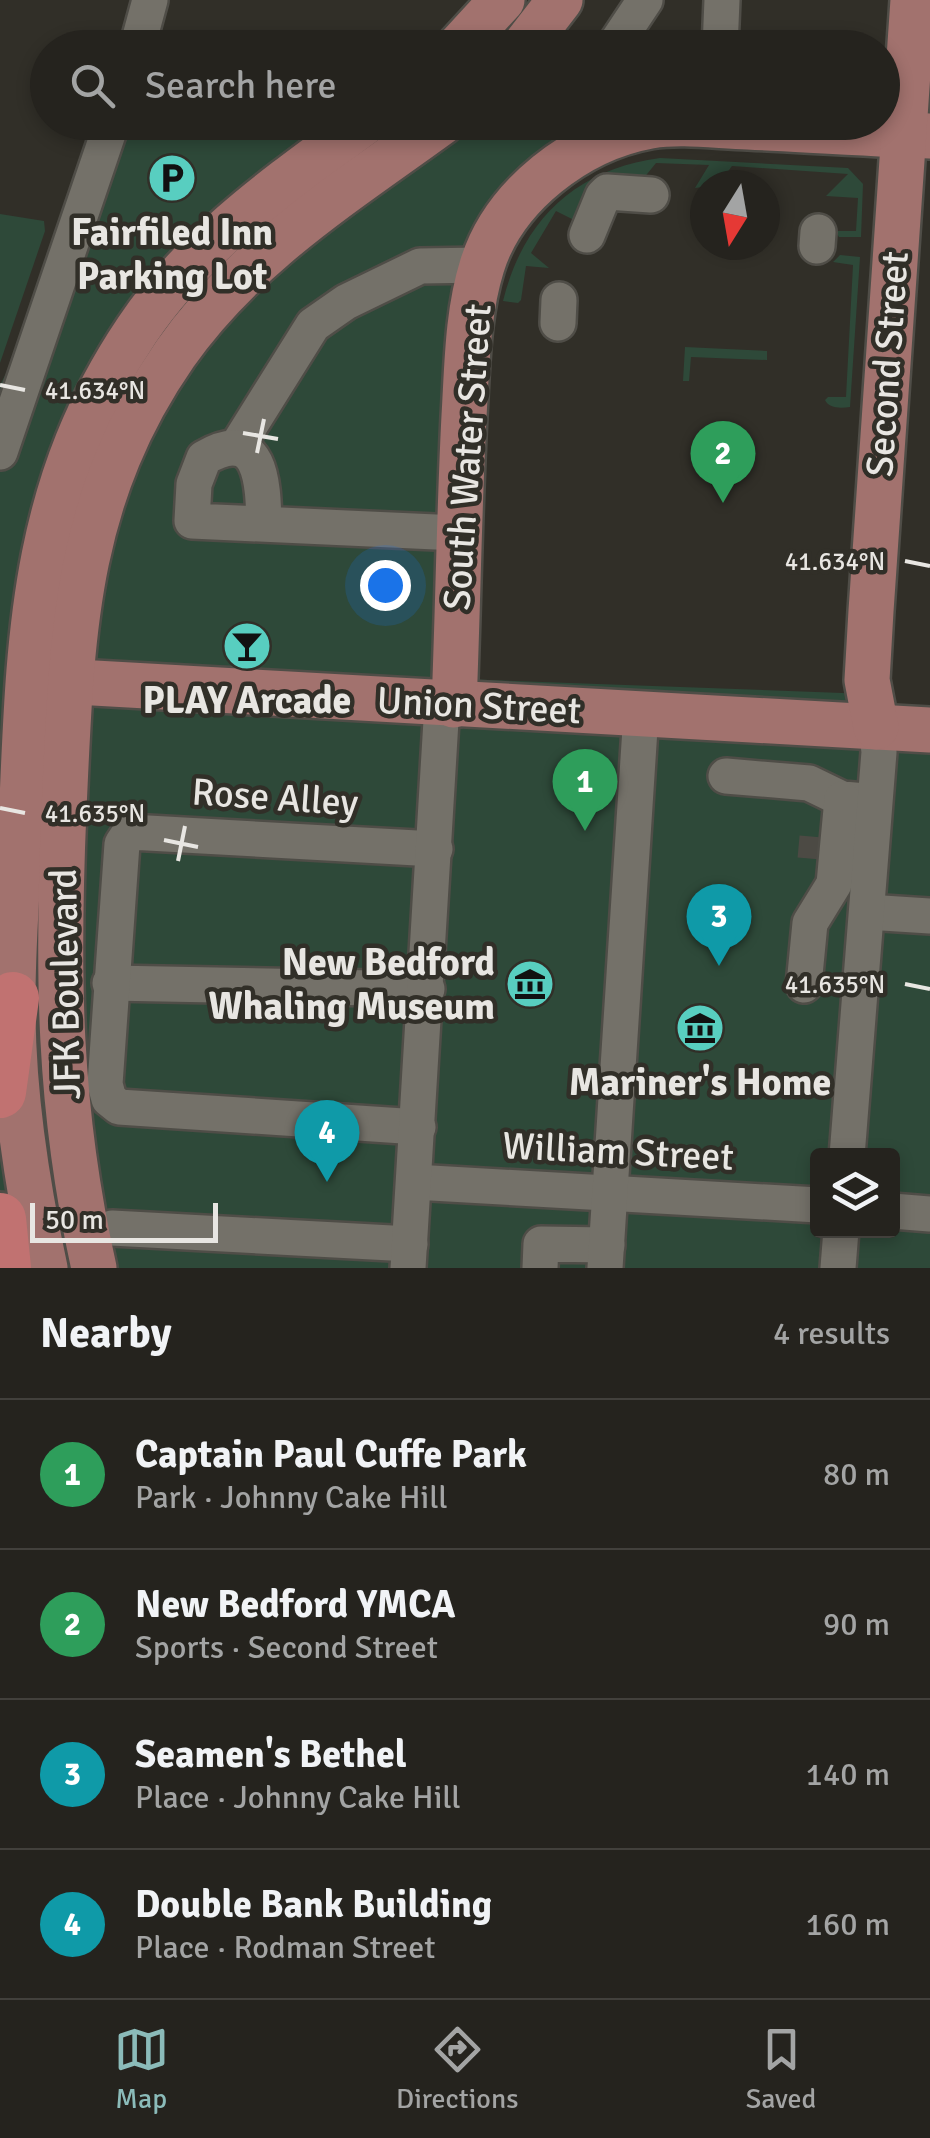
<!DOCTYPE html>
<html lang="en">
<head>
<meta charset="utf-8">
<style>
	:root { --surface:#25231e; --page:#2d2b27; --text:#f1f3f6; --muted:#a3a4a4; --line:#42403c; --accent:#8bbbb9 }
	body { margin:0; font-family:Signika,sans-serif; background:var(--page); color:var(--text) }
	.controls { position:absolute; right:30px; bottom:30px; display:grid; overflow:hidden; border-radius:10px; box-shadow:0 5px 15px #0003 }
	.controls button { width:90px; height:90px; display:grid; place-items:center; padding:0; border:0; border-bottom:2px solid var(--line); background:var(--surface); color:var(--text); font:50px sans-serif }
	.compass { position:absolute; left:690px; top:170px; width:90px; height:90px; border-radius:50%; background:var(--surface); box-shadow:0 5px 15px #0003; rotate:191deg }
	.scale { position:absolute; left:30px; bottom:25px; width:188px; box-sizing:border-box; padding-left:10px; border:5px solid #e8e6e2; border-top:0; font-size:28px; line-height:35px; white-space:nowrap; color:#e8e6e2; -webkit-text-stroke:8px #312f28; paint-order:stroke }
	.you { position:absolute; left:385px; top:585px; width:35px; height:35px; margin:-25px; border:8px solid #fff; border-radius:50%; background:#1a73e8; box-shadow:0 0 0 15px #1a73e833 }
	.badge { display:grid; place-items:center; width:65px; height:65px; border-radius:50%; background:var(--accent); color:#fff; font-size:32px; font-weight:700 }
	.pin { position:absolute; translate:-50% -82px; filter:drop-shadow(0 2px 5px #0008) }
	.pin::after { content:''; position:absolute; top:52px; width:35px; height:30px; background:inherit; clip-path:polygon(0 0,100% 0,50% 100%) }
	.list { margin:0; padding:0; list-style:none }
	h2 { display:flex; justify-content:space-between; align-items:center; height:130px; margin:0; padding:0 40px; font-size:42px }
	h2 small { font-size:32px; font-weight:400; color:var(--muted) }
	.list li { display:grid; grid-template-columns:65px 1fr auto; gap:30px; align-items:center; box-sizing:border-box; height:150px; padding:0 40px; border-top:2px solid var(--line) }
	.list b { display:block; font-size:38px; white-space:nowrap }
	.list p { margin:0; font-size:32px; white-space:nowrap; color:var(--muted) }
	.list em { font-size:32px; font-style:normal; color:var(--muted) }
	.icon { flex:none; width:55px; height:55px; fill:none; stroke:currentColor; stroke-width:2; stroke-linecap:round; stroke-linejoin:round }
	.map { position:relative; flex:none; width:930px; height:1268px; overflow:hidden }
	.search { position:absolute; background:var(--surface); box-shadow:0 5px 15px #0003; left:30px; right:30px; top:30px; height:110px; display:flex; align-items:center; gap:25px; box-sizing:border-box; padding:0 35px; border-radius:55px; color:var(--muted); font-size:38px }
	.sheet { height:730px; background:var(--surface) }
	nav { display:flex; justify-content:space-around; align-items:center; box-sizing:border-box; height:140px; border-top:2px solid var(--line); background:var(--surface); font-size:28px; color:var(--muted) }
	nav a { display:grid; justify-items:center; gap:5px }
	nav .on { color:var(--accent) }
	.map>svg:first-child { display:block }
</style>
</head>
<body>
<div class="map">
<svg width="930" height="1268" viewBox="0 0 930 1268">
	<rect width="100%" height="100%" fill="#312f28"/>
	<g fill="#2e4939" fill-rule="evenodd">
		<path d="M94,123H637L504,190L436,678L869,694L930,730V1268H0V385L22,342ZM818,1156H892V1230H818Z"/>
		<path d="M660,158L848,168L863,184L861,237H839L835,231H856L858,198L826,196L848,174L732,166L718,185L695,188L709,165L656,163L639,184L574,220L556,211L531,253L549,268L526,266L521,300L518,303L503,301C523,219 577,169 660,158Z"/>
		<path d="M0,214L44,221L45,231L0,363Z"/>
		<path d="M840,255L860,257L850,407C841,408 829,409 825,400L828,397H846L853,265L833,262Z"/>
		<path d="M685,347L767,351V360L691,357L689,381H683Z"/>
	</g>
	<g fill="none" stroke-linecap="round" stroke-linejoin="round">
		<path stroke="#4c4a44" stroke-width="35" stroke-dasharray="35 18" stroke-linecap="butt" d="M815,859L817,837"/>
		<g stroke="#4f4d47" stroke-width="40">
			<g id="minor">
				<path d="M137,48L150,0"/>
				<path d="M613,48L645,0"/>
				<path d="M720,48L722,0"/>
				<path d="M587,235L603,196L607,192L651,195"/>
				<path d="M817,246L818,232"/>
				<path d="M558,323L559,300"/>
				<path d="M236,448L313,325L346,302L420,266L482,265"/>
				<path d="M0,452L112,122"/>
				<path d="M264,524C263,484 262,424 204,458L194,484L192,521L458,533"/>
				<path d="M726,776L809,783L842,799L866,801"/>
				<path d="M867,912L930,916"/>
				<path d="M110,983L427,989"/>
				<path d="M804,985L810,923L834,884L842,799"/>
				<path d="M418,1127L119,1107L109,1099L105,1084L122,844L130,832L435,849"/>
				<path d="M847,1156L879,752L876,727"/>
				<path d="M414,1182L818,1205"/>
				<path d="M892,1211L930,1214"/>
				<path d="M112,1228L410,1244"/>
				<path d="M408,1268L442,704"/>
				<path d="M540,1268L541,1244L607,1245"/>
				<path d="M605,1268L641,713"/>
				<path d="M838,1268L841,1230"/>
			</g>
		</g>
		<g stroke="#4f4d47" stroke-width="50">
			<g id="major">
				<path d="M458,48L502,0"/>
				<path d="M523,48L560,0"/>
				<path d="M41,680L930,730"/>
				<path d="M454,705C458,608 459,513 464,416C467,367 467,314 482,266C504,195 578,139 650,126C681,121 716,126 748,127C809,130 869,134 930,136"/>
				<path d="M876,727L867,680L871,611L913,0"/>
				<path d="M45,1268C26,1180 12,1088 13,998C13,940 18,881 21,824C29,640 30,489 137,330C196,242 281,184 365,122"/>
				<path d="M94,1268C58,1108 57,972 64,809C72,639 73,501 175,354C244,255 346,192 442,122"/>
			</g>
		</g>
		<g stroke="#4f4d47" stroke-width="58">
			<g id="highway">
				<path d="M0,1092L13,998"/>
				<path d="M0,1219L5,1268"/>
			</g>
		</g>
		<use href="#minor" stroke="#747169" stroke-width="35"/>
		<use href="#major" stroke="#a2726e" stroke-width="45"/>
		<use href="#highway" stroke="#c17271" stroke-width="52"/>
	</g>
	<path fill="none" stroke="#e8e6e2" stroke-width="4" d="M0,385L25,390M243,433L278,439M257,453L264,419M905,561L930,566M0,808L25,813M164,840L198,847M178,861L185,826M905,984L930,989"/>
	<defs>
		<g id="parking-disc" transform="scale(2.5)"><circle r="9.5" fill="#58cec0" stroke="#312f28"/><path d="M-3.5-5.5H1a3.5 3.5 0 0 1 0 7H-1V5.5H-3.5ZM-1-3.4V-.6H.8a1.4 1.4 0 0 0 0-2.8Z" fill="#111"/></g>
		<g id="bar-disc" transform="scale(2.5)"><circle r="9.5" fill="#58cec0" stroke="#312f28"/><path d="M-6-5H6L.8 .8V4.5H3.5V6h-7V4.5H-.8V.8Z" fill="#111"/></g>
		<g id="museum-disc" transform="scale(2.5)"><circle r="9.5" fill="#58cec0" stroke="#312f28"/><path d="M0-6L6-3V-2H-6V-3ZM-5-1h2V3h-2ZM-1-1h2V3h-2ZM3-1h2V3H3ZM-6 4H6V6H-6Z" fill="#111"/></g>
	</defs>
	<g fill-rule="evenodd">
		<use href="#parking-disc" x="172" y="178"/>
		<use href="#bar-disc" x="247" y="646"/>
		<use href="#museum-disc" x="530" y="984"/>
		<use href="#museum-disc" x="700" y="1028"/>
	</g>
	<g text-anchor="middle" stroke-width="9" stroke-linejoin="round" paint-order="stroke">
		<g font-size="38" font-weight="bold" fill="#e8e6e2" stroke="#312f28">
			<text x="172" y="245">Fairfiled Inn<tspan x="172" dy="44">Parking Lot</tspan></text>
			<text x="247" y="713">PLAY Arcade</text>
			<text x="495" y="975" text-anchor="end">New Bedford<tspan x="495" dy="44">Whaling Museum</tspan></text>
			<text x="700" y="1095">Mariner's Home</text>
		</g>
		<g font-size="38" fill="#e8e6e2" stroke="#312f28">
			<text transform="translate(887 364) rotate(-86)" y="13">Second Street</text>
			<text transform="translate(467 457) rotate(-86)" y="13">South Water Street</text>
			<text transform="translate(479 705) rotate(3)" y="13">Union Street</text>
			<text transform="translate(275 797) rotate(4)" y="13">Rose Alley</text>
			<text transform="translate(65 984) rotate(-91)" y="13">JFK Boulevard</text>
			<text transform="translate(618 1151) rotate(3)" y="13">William Street</text>
		</g>
	</g>
	<g font-size="25" text-anchor="middle" fill="#e8e6e2" stroke="#312f28" stroke-width="9" stroke-linejoin="round" paint-order="stroke">
		<text x="95" y="399">41.634°N</text>
		<text x="835" y="570">41.634°N</text>
		<text x="95" y="822">41.635°N</text>
		<text x="835" y="993">41.635°N</text>
	</g>
</svg>
<div class="controls">
<button><svg class="icon" aria-label="layers" viewBox="0 0 24 24"><path d="M12 4l9 5-9 5-9-5zM3 14l9 5 9-5"/></svg></button>
</div>
<svg class="compass" viewBox="-18 -18 36 36"><path d="M0-13l5 13h-10z" fill="#e53935"/><path d="M0 13l5-13h-10z" fill="#a3a4a4"/></svg>
<div class="scale">50 m</div>
<div class="you"></div>
<div class="pin badge" style="left:585px;top:831px;background:#2e9e5b">1</div>
<div class="pin badge" style="left:723px;top:503px;background:#2e9e5b">2</div>
<div class="pin badge" style="left:719px;top:966px;background:#0f9aa8">3</div>
<div class="pin badge" style="left:327px;top:1182px;background:#0f9aa8">4</div>
<div class="search"><svg class="icon" aria-label="search" viewBox="0 0 24 24"><circle cx="10" cy="10" r="6"/><path d="M15 15l6 6"/></svg>Search here</div>
</div>
<section class="sheet">
<h2>Nearby<small>4 results</small></h2>
<ul class="list">
<li><span class="badge" style="background:#2e9e5b">1</span><div><b>Captain Paul Cuffe Park</b><p>Park · Johnny Cake Hill</p></div><em>80 m</em></li>
<li><span class="badge" style="background:#2e9e5b">2</span><div><b>New Bedford YMCA</b><p>Sports · Second Street</p></div><em>90 m</em></li>
<li><span class="badge" style="background:#0f9aa8">3</span><div><b>Seamen's Bethel</b><p>Place · Johnny Cake Hill</p></div><em>140 m</em></li>
<li><span class="badge" style="background:#0f9aa8">4</span><div><b>Double Bank Building</b><p>Place · Rodman Street</p></div><em>160 m</em></li>
</ul>
</section>
<nav>
<a class="on"><svg class="icon" aria-label="map" viewBox="0 0 24 24"><path d="M3 6l6-2 6 2 6-2v14l-6 2-6-2-6 2zM9 4v14M15 6v14"/></svg>Map</a>
<a><svg class="icon" aria-label="directions" viewBox="0 0 24 24"><path d="M12 3l9 9-9 9-9-9zM9 14v-3h6M13 9l2 2-2 2"/></svg>Directions</a>
<a><svg class="icon" aria-label="saved" viewBox="0 0 24 24"><path d="M7 4h10v16l-5-4-5 4z"/></svg>Saved</a>
</nav>
</body>
</html>
